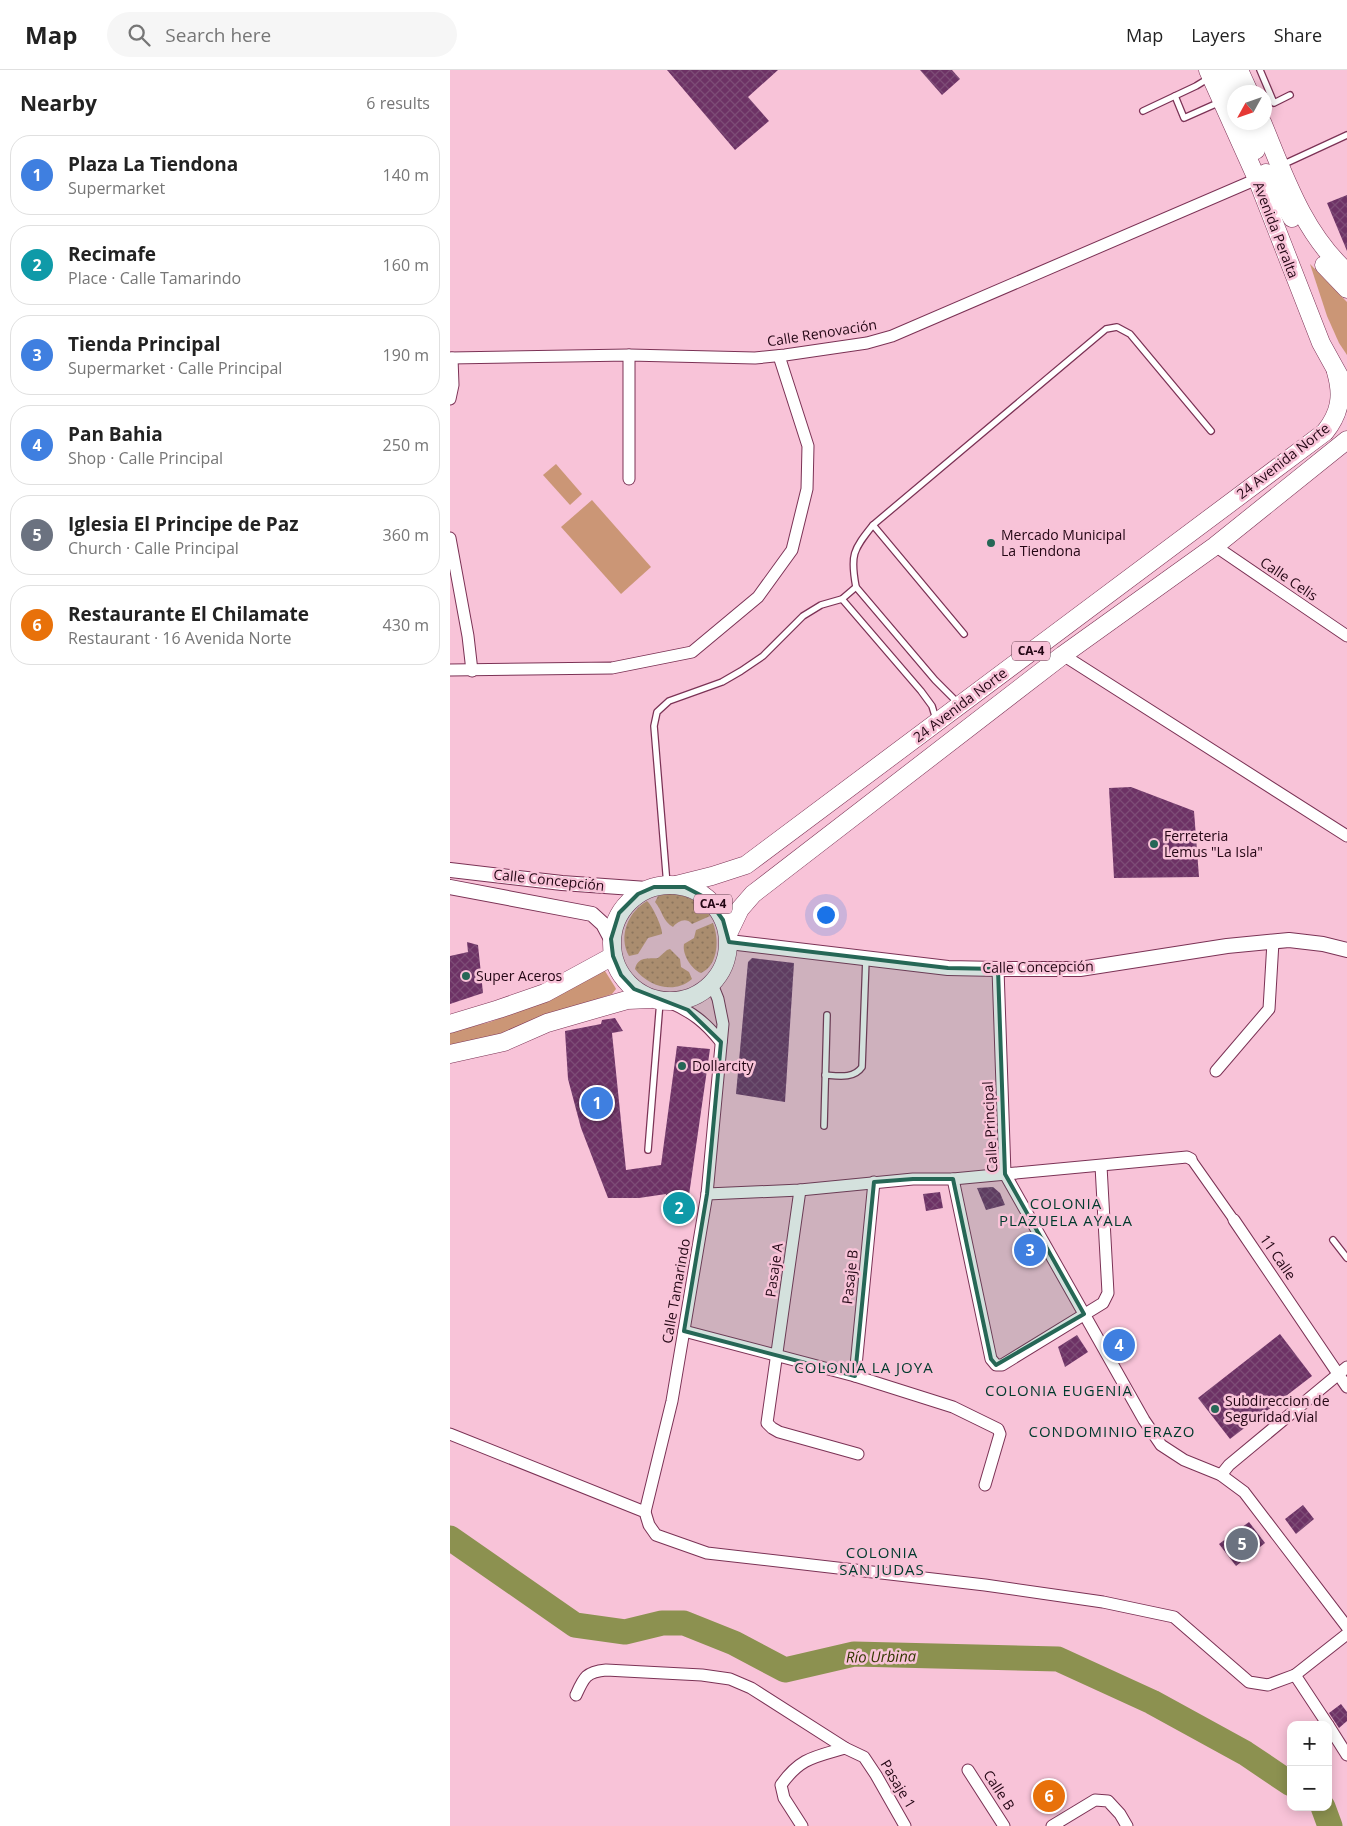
<!DOCTYPE html>
<html lang="en">
<head>
<meta charset="utf-8">
<style>
	:root { --surface:#fff; --page:#f6f6f6; --text:#222; --muted:#767676; --line:#e0e0e0; --accent:#266756 }
	body { margin:0; font-family:"Open Sans",sans-serif; background:var(--page); color:var(--text) }
	.controls { position:absolute; right:15px; bottom:15px; display:grid; overflow:hidden; border-radius:10px; box-shadow:0 2px 12px #0003 }
	.controls button { width:45px; height:45px; display:grid; place-items:center; padding:0; border:0; border-bottom:1px solid var(--line); background:var(--surface); color:var(--text); font:25px sans-serif }
	.compass { position:absolute; left:777px; top:15px; width:45px; height:45px; border-radius:50%; background:var(--surface); box-shadow:0 2px 12px #0003; rotate:230deg }
	.you { position:absolute; left:375px; top:844px; width:18px; height:18px; margin:-12px; border:4px solid #fff; border-radius:50%; background:#1a73e8; box-shadow:0 0 0 8px #1a73e833 }
	.badge { display:grid; place-items:center; width:32px; height:32px; border-radius:50%; background:var(--accent); color:#fff; font-size:16px; font-weight:700 }
	.pin { position:absolute; translate:-50% -50%; border:2px solid #fff; box-shadow:0 1px 5px #0006 }
	.list { margin:0; padding:0; list-style:none }
	h2 { display:flex; justify-content:space-between; align-items:center; height:65px; margin:0; padding:0 20px; font-size:21px }
	h2 small { font-size:16px; font-weight:400; color:var(--muted) }
	.list li { display:grid; grid-template-columns:32px 1fr auto; gap:15px; align-items:center; box-sizing:border-box; height:80px; margin:0 10px 10px; padding:0 10px; border:1px solid var(--line); border-radius:20px }
	.list b { display:block; font-size:19px; white-space:nowrap }
	.list p { margin:0; font-size:16px; white-space:nowrap; color:var(--muted) }
	.list em { font-size:16px; font-style:normal; color:var(--muted) }
	.icon { flex:none; width:28px; height:28px; fill:none; stroke:currentColor; stroke-width:2; stroke-linecap:round; stroke-linejoin:round }
	.map { position:relative; flex:none; width:897px; height:1756px; overflow:hidden }
	header { display:flex; align-items:center; gap:30px; box-sizing:border-box; height:70px; padding:0 25px; background:var(--surface); border-bottom:1px solid var(--line) }
	header strong { font-size:24px }
	nav { display:flex; gap:28px; margin-inline-start:auto; font-size:18px }
	.search { width:350px; height:45px; background:var(--page); display:flex; align-items:center; gap:12px; box-sizing:border-box; padding:0 18px; border-radius:28px; color:var(--muted); font-size:19px }
	main { display:flex }
	aside { flex:1; background:var(--surface) }
	.map>svg:first-child { display:block }
</style>
</head>
<body>
<header>
<strong>Map</strong>
<div class="search"><svg class="icon" aria-label="search" viewBox="0 0 24 24"><circle cx="10" cy="10" r="6"/><path d="M15 15l6 6"/></svg>Search here</div>
<nav><a>Map</a><a>Layers</a><a>Share</a></nav>
</header>
<main>
<aside>
<h2>Nearby<small>6 results</small></h2>
<ul class="list">
<li><span class="badge" style="background:#3f7fe0">1</span><div><b>Plaza La Tiendona</b><p>Supermarket</p></div><em>140 m</em></li>
<li><span class="badge" style="background:#0f9aa8">2</span><div><b>Recimafe</b><p>Place · Calle Tamarindo</p></div><em>160 m</em></li>
<li><span class="badge" style="background:#3f7fe0">3</span><div><b>Tienda Principal</b><p>Supermarket · Calle Principal</p></div><em>190 m</em></li>
<li><span class="badge" style="background:#3f7fe0">4</span><div><b>Pan Bahia</b><p>Shop · Calle Principal</p></div><em>250 m</em></li>
<li><span class="badge" style="background:#6b7280">5</span><div><b>Iglesia El Principe de Paz</b><p>Church · Calle Principal</p></div><em>360 m</em></li>
<li><span class="badge" style="background:#e8710a">6</span><div><b>Restaurante El Chilamate</b><p>Restaurant · 16 Avenida Norte</p></div><em>430 m</em></li>
</ul>
</aside>
<div class="map">
<svg width="897" height="1756" viewBox="0 0 897 1756">
	<defs>
		<pattern id="park-dots" width="8" height="8" patternUnits="userSpaceOnUse" patternTransform="scale(1.25)"><rect width="8" height="8" fill="#cb9676"/><path d="M2 2h.1M6 6h.1" fill="none" stroke="#a47860" stroke-width="1.8" stroke-linecap="round"/></pattern>
		<pattern id="building-cross-hatch" width="8" height="8" patternUnits="userSpaceOnUse" patternTransform="scale(1.25)"><rect width="8" height="8" fill="#6d3265"/><path d="M0 0l8 8M0 8l8-8" fill="none" stroke="#7d4c76"/></pattern>
	</defs>
	<rect width="100%" height="100%" fill="#f8c3d8"/>
	<g fill="#cb9676">
		<path d="M860,194L897,232V285L889,273L877,246Z"/>
		<path d="M106,394L132,424L120,435L93,405Z"/>
		<path d="M142,430L201,497L171,524L111,457Z"/>
		<path d="M152,900L155,901L165,917L166,919L162,924L114,940L62,961L0,978V962L40,952L74,939Z"/>
	</g>
	<g fill="url(#park-dots)">
		<path d="M218,824C235,824 251,831 260,846L242,854C236,847 228,851 223,857C213,852 212,840 205,832L208,826Z"/>
		<path d="M197,831C202,835 213,858 212,864L198,868L188,884L179,886C168,866 178,842 197,831Z"/>
		<path d="M263,853C269,868 269,895 251,903C241,899 232,884 234,874L244,868L246,860Z"/>
		<path d="M220,879L230,889L231,897L239,902L242,909C224,925 198,916 185,899C188,886 198,889 208,888L217,880Z"/>
	</g>
	<g fill="none" stroke-linecap="round" stroke-linejoin="round">
		<g stroke="#8c9150" stroke-width="25">
			<path d="M0,1468L125,1555L175,1562L212,1553H234L284,1573L335,1600L404,1584L608,1589L702,1632L795,1683L841,1714"/>
			<path d="M873,1737L880,1756"/>
		</g>
	</g>
	<g fill="url(#building-cross-hatch)">
		<path d="M217,0H328L298,27L319,51L285,80Z"/>
		<path d="M470,0H502L510,9L492,25Z"/>
		<path d="M897,125V181L877,133Z"/>
		<path d="M681,717L744,741L749,807L664,808L659,718Z"/>
		<path d="M17,872L28,875L33,923L0,934V886L18,882Z"/>
		<path d="M302,888L344,893L335,1032L286,1024L298,892Z"/>
		<path d="M165,948L173,961L162,963L176,1100L211,1095L227,976L260,979L239,1125H242V1151H216V1124L189,1128H158L131,1058L118,1009L115,961L151,954L152,950Z"/>
		<path d="M543,1117L550,1123L555,1135L536,1140L527,1118Z"/>
		<path d="M490,1122L493,1138L476,1141L473,1124Z"/>
		<path d="M585,1172L593,1187L574,1192L565,1173Z"/>
		<path d="M830,1264L862,1306L780,1369L748,1328Z"/>
		<path d="M627,1265L638,1282L615,1297L608,1277Z"/>
		<path d="M853,1435L864,1449L846,1464L835,1449Z"/>
		<path d="M799,1452L815,1473L786,1496L769,1474Z"/>
		<path d="M891,1634L897,1642V1651L889,1658L879,1643Z"/>
		<path d="M600,1709L615,1733L598,1744L583,1720Z"/>
	</g>
	<g fill="none" stroke-linecap="round" stroke-linejoin="round">
		<g stroke="#7b3255" stroke-width="8">
			<g id="service">
				<path d="M810,0L824,33L840,25"/>
				<path d="M725,26L734,48L770,32"/>
				<path d="M693,41L746,16L759,8"/>
				<path d="M832,95L897,65"/>
				<path d="M423,455L514,564"/>
				<path d="M406,517L485,610L508,633"/>
				<path d="M392,529L471,621L482,636L486,649"/>
				<path d="M217,815L204,656L207,642L219,631L272,612L291,601L313,586L353,546L371,535L392,529L406,517C400,485 403,480 423,455L656,259L667,257L680,264L761,361"/>
				<path d="M375,1005C388,1006 404,1009 412,997L416,888"/>
				<path d="M374,1056L377,945"/>
				<path d="M198,1080L210,931"/>
				<path d="M883,1170L897,1188"/>
			</g>
		</g>
		<g stroke="#7b3255" stroke-width="11">
			<path id="pedestrian" d="M741,1089L784,1150"/>
		</g>
		<g stroke="#7b3255" stroke-width="13">
			<g id="minor">
				<path d="M179,285V409"/>
				<path d="M0,288L179,285L305,288L335,285L417,273L442,266L807,109"/>
				<path d="M0,329L3,315L2,288"/>
				<path d="M0,468L18,566L22,601"/>
				<path d="M765,476L897,566"/>
				<path d="M613,585L897,766"/>
				<path d="M0,600L162,598L242,582L308,527L342,480L357,419L358,376L329,286"/>
				<path d="M548,899L555,1104L694,1350L711,1375L734,1390L771,1405L794,1422L897,1557"/>
				<path d="M219,932C242,942 255,952 271,972"/>
				<path d="M766,1001L819,939L823,872"/>
				<path d="M503,1109L541,1289L546,1295H552L653,1233L658,1223L651,1096"/>
				<path d="M350,1120L317,1353L322,1358L329,1362L408,1384"/>
				<path d="M257,1124L350,1120L463,1109H503L737,1087L741,1089"/>
				<path d="M784,1150L897,1317"/>
				<path d="M234,1261L405,1306L503,1337L548,1359L550,1364L535,1415"/>
				<path d="M405,1306L424,1112"/>
				<path d="M0,1364L195,1442L199,1455L206,1465L257,1483L535,1515L653,1532L724,1547L799,1612L818,1615L845,1605L897,1564"/>
				<path d="M771,1405L779,1395L897,1297"/>
				<path d="M195,1442L222,1331L257,1124L273,954L268,929L262,914"/>
				<path d="M845,1605L878,1655"/>
				<path d="M126,1625C134,1607 136,1602 156,1600L252,1605L280,1609L301,1618L395,1678"/>
				<path d="M878,1655L897,1685"/>
				<path d="M518,1700L554,1756"/>
				<path d="M352,1756L334,1728L331,1715C350,1688 364,1687 395,1678L414,1687L426,1705L455,1756"/>
				<path d="M602,1756L645,1730L658,1731L670,1744L677,1756"/>
			</g>
		</g>
		<g stroke="#7b3255" stroke-width="16">
			<g id="tertiary">
				<path d="M0,800L112,813L197,819"/>
				<path d="M0,817L142,844L153,854L161,869"/>
				<path d="M279,872L498,898L548,899H630L777,876L839,870L873,874L897,880"/>
			</g>
		</g>
		<g stroke="#7b3255" stroke-width="19">
			<g id="primary">
				<path d="M758,0L807,109L871,273L892,311"/>
				<path d="M773,0L784,28"/>
				<path d="M789,0L799,22"/>
				<path d="M795,52L806,80"/>
				<path d="M812,52C834,105 853,163 897,202"/>
				<path d="M816,103L842,148"/>
				<path d="M874,195L897,219"/>
				<circle cx="220" cy="873" r="58"/>
				<path d="M226,815L262,806L296,795L875,362C890,343 893,326 886,302"/>
				<path d="M278,864L290,839L303,824L613,585L765,476L897,370"/>
				<path d="M0,954L49,939L95,923L163,886"/>
				<path d="M0,984L54,972L97,953L177,930L201,929"/>
			</g>
		</g>
		<use href="#service" stroke="#fff" stroke-width="5.5"/>
		<use href="#pedestrian" stroke="#fff" stroke-width="9"/>
		<use href="#minor" stroke="#fff" stroke-width="11"/>
		<use href="#tertiary" stroke="#fff" stroke-width="14"/>
		<use href="#primary" stroke="#fff" stroke-width="18"/>
	</g>
	<path fill="#266756" fill-opacity="0.2" stroke="#266756" stroke-width="4" stroke-linejoin="round" d="M204,817H235L258,829L273,850L279,872L498,898L548,899L555,1104L634,1244L546,1295L541,1289L503,1109H463L424,1112L405,1306L234,1261L257,1124L271,972L238,940L184,919L171,905L163,886L161,869L169,843L188,824Z"/>
	<g fill="#266756" stroke="#f8c3d8" stroke-width="2">
		<circle cx="541" cy="473" r="5"/>
		<circle cx="704" cy="774" r="5"/>
		<circle cx="16" cy="906" r="5"/>
		<circle cx="232" cy="996" r="5"/>
		<circle cx="765" cy="1339" r="5"/>
	</g>
	<g text-anchor="middle" stroke-width="5" stroke-linejoin="round" paint-order="stroke">
		<g fill="#f8c3d8" stroke="#633f4f" stroke-width="1">
			<rect x="562" y="571.5" width="38" height="19" rx="4"/>
			<rect x="244" y="824.5" width="38" height="19" rx="4"/>
		</g>
		<g font-size="12" font-weight="bold" fill="#230614">
			<text x="581" y="585">CA-4</text>
			<text x="263" y="838">CA-4</text>
		</g>
		<g font-size="14" fill="#230614" stroke="#f8c3d8">
			<text transform="translate(826 160) rotate(69)" y="5">Avenida Peralta</text>
			<text transform="translate(372 263) rotate(-9)" y="5">Calle Renovación</text>
			<text transform="translate(833 391) rotate(-38)" y="5">24 Avenida Norte</text>
			<text transform="translate(839 509) rotate(34)" y="5">Calle Celis</text>
			<text transform="translate(510 635) rotate(-37)" y="5">24 Avenida Norte</text>
			<text transform="translate(99 810) rotate(6)" y="5">Calle Concepción</text>
			<text transform="translate(588 897) rotate(-1)" y="5">Calle Concepción</text>
			<text transform="translate(540 1057) rotate(-93)" y="5">Calle Principal</text>
			<text transform="translate(828 1187) rotate(55)" y="5">11 Calle</text>
			<text transform="translate(324 1200) rotate(-82)" y="5">Pasaje A</text>
			<text transform="translate(400 1207) rotate(-84)" y="5">Pasaje B</text>
			<text transform="translate(226 1221) rotate(-80)" y="5">Calle Tamarindo</text>
			<text transform="translate(448 1714) rotate(59)" y="5">Pasaje 1</text>
			<text transform="translate(549 1720) rotate(57)" y="5">Calle B</text>
		</g>
		<g font-size="14" fill="#230614" stroke="#f8c3d8" text-anchor="start">
			<text x="551" y="470">Mercado Municipal<tspan x="551" dy="16">La Tiendona</tspan></text>
			<text x="714" y="771">Ferreteria<tspan x="714" dy="16">Lemus "La Isla"</tspan></text>
			<text x="26" y="911">Super Aceros</text>
			<text x="242" y="1001">Dollarcity</text>
			<text x="775" y="1336">Subdireccion de<tspan x="775" dy="16">Seguridad Vial</tspan></text>
		</g>
		<g font-size="15" letter-spacing="1" fill="#003a2d" stroke="#f8c3d8">
			<text x="616" y="1139">COLONIA<tspan x="616" dy="17">PLAZUELA AYALA</tspan></text>
			<text x="414" y="1303">COLONIA LA JOYA</text>
			<text x="609" y="1326">COLONIA EUGENIA</text>
			<text x="662" y="1367">CONDOMINIO ERAZO</text>
			<text x="432" y="1488">COLONIA<tspan x="432" dy="17">SAN JUDAS</tspan></text>
		</g>
		<g font-size="15" font-style="italic" fill="#343701" stroke="#f8c3d8">
			<text transform="translate(431 1587) rotate(-1)" y="5">Río Urbina</text>
		</g>
	</g>
</svg>
<div class="controls">
<button>+</button>
<button>−</button>
</div>
<svg class="compass" viewBox="-18 -18 36 36"><path d="M0-13l5 13h-10z" fill="#e53935"/><path d="M0 13l5-13h-10z" fill="#767676"/></svg>
<div class="you"></div>
<div class="pin badge" style="left:147px;top:1033px;background:#3f7fe0">1</div>
<div class="pin badge" style="left:229px;top:1138px;background:#0f9aa8">2</div>
<div class="pin badge" style="left:580px;top:1180px;background:#3f7fe0">3</div>
<div class="pin badge" style="left:669px;top:1275px;background:#3f7fe0">4</div>
<div class="pin badge" style="left:792px;top:1474px;background:#6b7280">5</div>
<div class="pin badge" style="left:599px;top:1726px;background:#e8710a">6</div>
</div>
</main>
</body>
</html>
